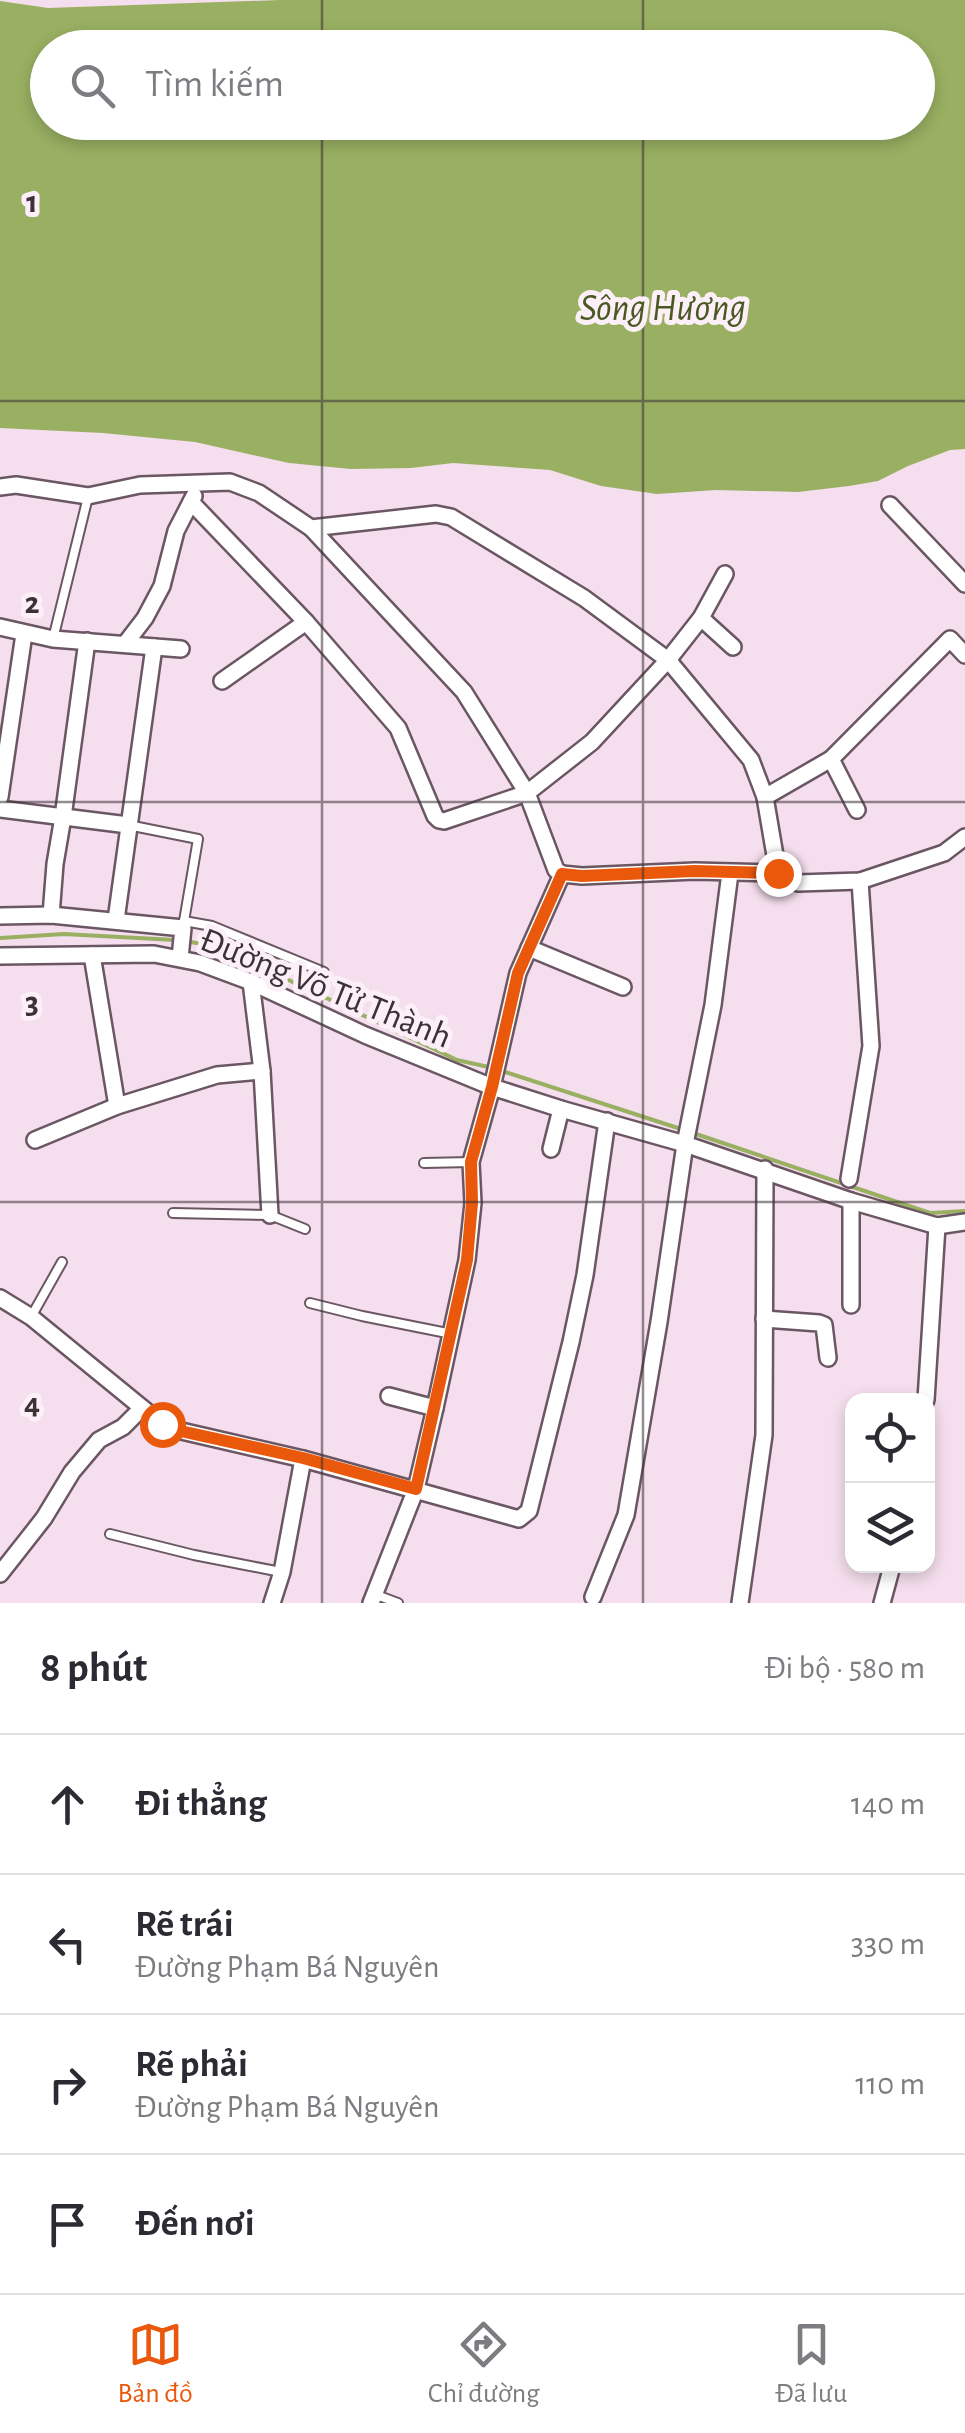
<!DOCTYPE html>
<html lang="vi">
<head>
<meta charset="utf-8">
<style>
	:root { --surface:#fff; --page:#f7f7f7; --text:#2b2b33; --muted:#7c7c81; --line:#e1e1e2; --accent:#ea580c }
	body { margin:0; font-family:"Alegreya Sans",sans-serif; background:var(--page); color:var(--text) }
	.controls { position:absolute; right:30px; bottom:30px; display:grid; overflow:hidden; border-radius:20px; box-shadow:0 5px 15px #0003 }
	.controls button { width:90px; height:90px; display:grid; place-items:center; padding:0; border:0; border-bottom:2px solid var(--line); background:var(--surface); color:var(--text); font:50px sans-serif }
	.stop { position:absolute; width:30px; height:30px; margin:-22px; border:8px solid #ea580c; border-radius:50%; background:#fff }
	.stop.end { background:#ea580c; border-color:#fff; box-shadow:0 2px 10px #0008 }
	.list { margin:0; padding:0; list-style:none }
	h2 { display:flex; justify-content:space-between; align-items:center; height:130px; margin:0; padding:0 40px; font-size:42px }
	h2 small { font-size:32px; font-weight:400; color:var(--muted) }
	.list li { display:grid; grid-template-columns:65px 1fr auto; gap:30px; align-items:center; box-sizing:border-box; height:140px; padding:0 40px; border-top:2px solid var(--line) }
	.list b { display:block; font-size:38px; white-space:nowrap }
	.list p { margin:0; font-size:32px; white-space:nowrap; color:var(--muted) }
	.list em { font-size:32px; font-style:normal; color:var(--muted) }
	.icon { flex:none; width:55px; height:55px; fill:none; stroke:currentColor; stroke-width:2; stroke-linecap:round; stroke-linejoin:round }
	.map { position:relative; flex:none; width:965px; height:1603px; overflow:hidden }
	.search { position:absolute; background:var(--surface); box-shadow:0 5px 15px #0003; left:30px; right:30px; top:30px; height:110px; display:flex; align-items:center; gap:25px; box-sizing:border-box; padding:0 35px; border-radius:55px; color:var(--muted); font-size:38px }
	.sheet { height:690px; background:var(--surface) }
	nav { display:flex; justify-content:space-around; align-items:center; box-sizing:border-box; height:140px; border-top:2px solid var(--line); background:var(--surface); font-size:28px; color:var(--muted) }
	nav a { display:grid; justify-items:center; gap:5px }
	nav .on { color:var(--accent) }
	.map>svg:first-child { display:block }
</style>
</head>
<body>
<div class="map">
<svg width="965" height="1603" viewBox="0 0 965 1603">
	<rect width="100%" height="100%" fill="#f5deed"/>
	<path fill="#99b062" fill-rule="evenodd" d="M280,0H965V449L950,450L908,466L878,481L849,486L798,492L716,490L657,494L601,486L550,470L453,463L411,468L351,469L289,463L195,442L103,433L0,428V1L48,8ZM48,48H918V122H48Z"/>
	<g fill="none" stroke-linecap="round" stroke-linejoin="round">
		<g stroke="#99b062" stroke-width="4">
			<path d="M0,938L64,934L175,940"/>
			<path d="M184,941L203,944L236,955L457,1060L493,1068"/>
			<path d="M502,1071L684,1130"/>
			<path d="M693,1133L930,1213L965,1211"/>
		</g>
		<g stroke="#6a5763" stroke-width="12">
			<g id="lane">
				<path d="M53,639L88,497"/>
				<path d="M128,825L198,839L183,927"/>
				<path d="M184,921L212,926L324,972"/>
				<path d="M424,1163L471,1162"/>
				<path d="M173,1213L270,1215L305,1229"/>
				<path d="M310,1303L362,1316L452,1334"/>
				<path d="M31,1317L62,1262"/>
				<path d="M110,1534L194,1555L281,1572"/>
				<path d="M374,1594L398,1603"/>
			</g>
		</g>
		<g stroke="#6a5763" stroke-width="20">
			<g id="street">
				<path d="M0,487L16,485L88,496L140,485L230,482L259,493L311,528L436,514L451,517L584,598L668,660L751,760L765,797L831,759L950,639L965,655"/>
				<path d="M191,502L306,622L398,728L435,816L439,820L444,821L527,793L592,742L668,660L701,618L725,574"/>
				<path d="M890,505L965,584"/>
				<path d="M311,528L464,692L527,793L556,870L562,874"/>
				<path d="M701,618L733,647"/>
				<path d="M0,627L53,639L181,649"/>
				<path d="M125,644L145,618L162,586L176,531L194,496"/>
				<path d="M222,681L306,622"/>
				<path d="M831,759L857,810"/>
				<path d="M0,797L24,634"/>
				<path d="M0,809L128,825"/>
				<path d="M778,873L798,883L860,881L944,853L965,837"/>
				<path d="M51,915L55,864L63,817L87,641"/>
				<path d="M0,916L51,915L183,928L180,958"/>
				<path d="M116,920L154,647"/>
				<path d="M529,948L623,987"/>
				<path d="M92,955L117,1106"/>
				<path d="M0,956L154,954L200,963L251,982L365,1035L492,1087L561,1109L685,1144L851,1201L937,1226L965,1222"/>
				<path d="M251,982L262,1071L270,1215"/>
				<path d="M35,1140L117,1106L217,1075L262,1071"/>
				<path d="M551,1149L561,1109"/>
				<path d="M849,1179L871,1046L860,881"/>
				<path d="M851,1201V1305"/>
				<path d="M0,1298L31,1317L162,1424L177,1430L303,1459L519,1519L529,1511L571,1342L585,1275L607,1121"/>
				<path d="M764,1319L819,1323L824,1325L828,1358"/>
				<path d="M389,1396L435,1408"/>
				<path d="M926,1400L937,1226"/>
				<path d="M0,1574L44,1518L72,1472L99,1440L123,1427L141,1409"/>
				<path d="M593,1597L626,1515L659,1322L685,1144L713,1005L730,873"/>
				<path d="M272,1603L282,1572L303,1459"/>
				<path d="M371,1603L416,1489L435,1408L467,1260L473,1203L471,1162L492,1087L518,973L562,874L582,876L695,871L778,873L765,797"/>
				<path d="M740,1603L764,1435L765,1169"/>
				<path d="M882,1603L892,1566"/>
			</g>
		</g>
		<use href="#lane" stroke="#fff" stroke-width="8"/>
		<use href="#street" stroke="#fff" stroke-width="15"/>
	</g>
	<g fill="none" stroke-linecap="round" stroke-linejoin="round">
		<path stroke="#ea580c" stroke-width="12" d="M162,1424L176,1430L303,1458L416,1489L467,1260L472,1203L471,1162L492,1087L518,973L562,874L582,876L694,871L778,873"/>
	</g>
	<path fill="none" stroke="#3b3238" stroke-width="2.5" stroke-opacity="0.55" d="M322,0V48M643,0V48M322,122V1603M643,122V1603M0,401H965M0,802H965M0,1202H965"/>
	<g text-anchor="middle" stroke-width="10" stroke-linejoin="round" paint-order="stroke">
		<g font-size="35" fill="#3b3238" stroke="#fceff7">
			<text transform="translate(326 987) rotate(22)" y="12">Đường Võ Tử Thành</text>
		</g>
		<g font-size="38" font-style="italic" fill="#4a5922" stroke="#fceff7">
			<text x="663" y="320">Sông Hương</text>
		</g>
	</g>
	<g font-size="32" text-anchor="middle" font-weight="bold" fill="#3b3238" stroke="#fceff7" stroke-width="10" stroke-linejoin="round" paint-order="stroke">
		<text x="32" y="212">1</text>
		<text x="32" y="613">2</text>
		<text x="32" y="1013">3</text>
		<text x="32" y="1414">4</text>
	</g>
</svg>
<div class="controls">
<button><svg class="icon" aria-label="locate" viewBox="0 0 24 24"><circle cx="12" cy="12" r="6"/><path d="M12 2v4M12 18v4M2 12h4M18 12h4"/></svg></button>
<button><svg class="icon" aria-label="layers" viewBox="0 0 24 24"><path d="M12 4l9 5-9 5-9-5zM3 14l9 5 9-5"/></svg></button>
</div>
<div class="stop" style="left:162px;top:1424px"></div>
<div class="stop end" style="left:778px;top:873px"></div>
<div class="search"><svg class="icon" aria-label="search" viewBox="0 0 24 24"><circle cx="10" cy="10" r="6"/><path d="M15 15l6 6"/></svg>Tìm kiếm</div>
</div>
<section class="sheet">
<h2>8 phút<small>Đi bộ · 580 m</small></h2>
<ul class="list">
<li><svg class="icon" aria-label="ahead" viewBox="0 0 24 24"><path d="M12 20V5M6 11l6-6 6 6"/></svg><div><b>Đi thẳng</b></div><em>140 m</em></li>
<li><svg class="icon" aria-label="left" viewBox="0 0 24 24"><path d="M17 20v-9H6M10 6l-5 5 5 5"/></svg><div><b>Rẽ trái</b><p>Đường Phạm Bá Nguyên</p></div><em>330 m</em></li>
<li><svg class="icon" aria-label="right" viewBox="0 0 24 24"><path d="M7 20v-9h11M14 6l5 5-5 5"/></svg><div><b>Rẽ phải</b><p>Đường Phạm Bá Nguyên</p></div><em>110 m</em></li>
<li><svg class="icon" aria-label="arrive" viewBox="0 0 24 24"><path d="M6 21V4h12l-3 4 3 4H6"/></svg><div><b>Đến nơi</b></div></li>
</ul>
</section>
<nav>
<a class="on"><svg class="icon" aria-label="map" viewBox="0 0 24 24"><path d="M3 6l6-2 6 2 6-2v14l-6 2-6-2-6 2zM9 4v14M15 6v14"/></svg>Bản đồ</a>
<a><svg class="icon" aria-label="directions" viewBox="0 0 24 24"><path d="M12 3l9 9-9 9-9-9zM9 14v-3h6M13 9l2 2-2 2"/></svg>Chỉ đường</a>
<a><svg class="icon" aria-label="saved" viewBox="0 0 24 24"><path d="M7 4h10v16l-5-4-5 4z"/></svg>Đã lưu</a>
</nav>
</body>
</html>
